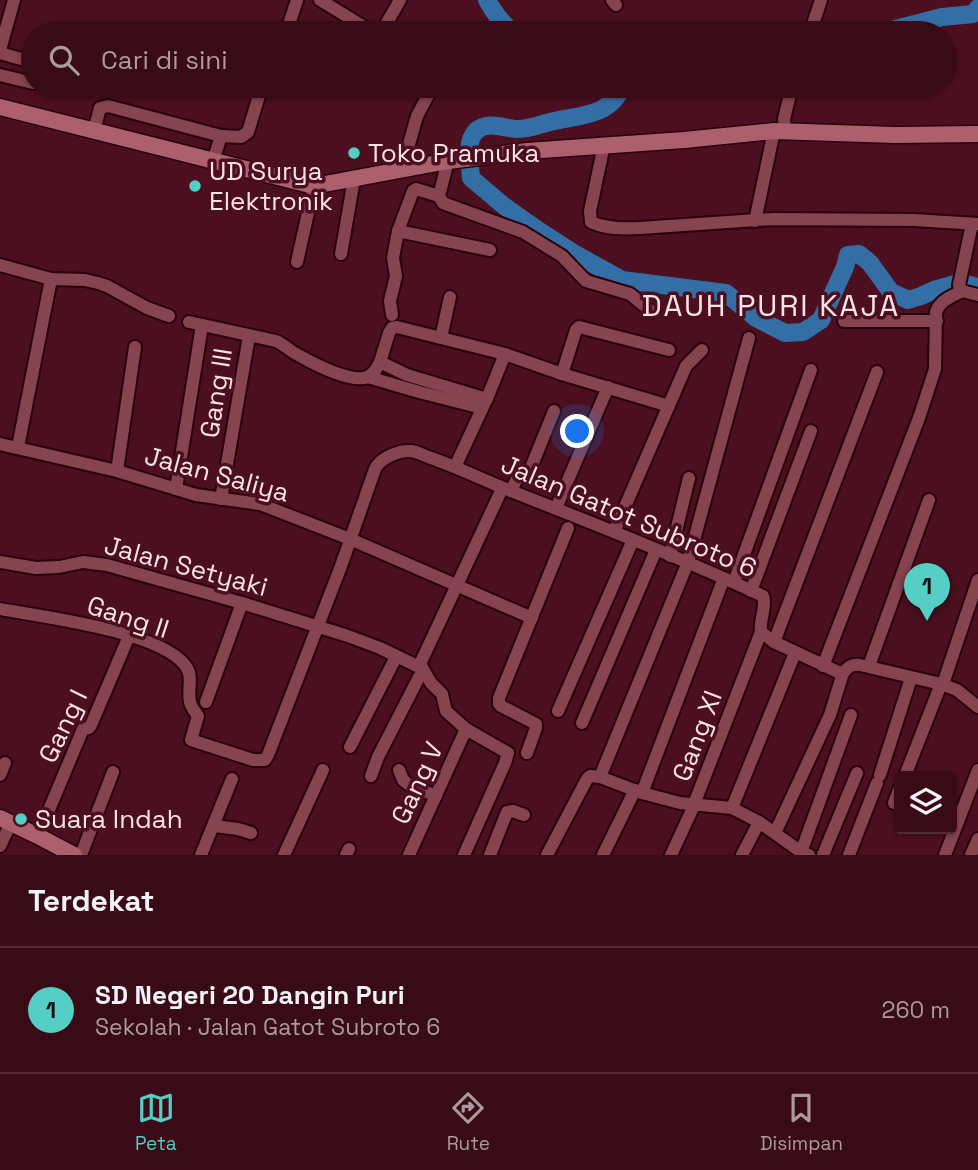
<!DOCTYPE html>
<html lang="id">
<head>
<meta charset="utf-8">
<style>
	:root { --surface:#390b17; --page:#401420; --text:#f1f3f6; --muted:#ab9ba1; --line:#532b36; --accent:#55cec5 }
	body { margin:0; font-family:"Space Grotesk",sans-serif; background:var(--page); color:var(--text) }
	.controls { position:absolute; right:21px; bottom:21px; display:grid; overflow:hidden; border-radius:7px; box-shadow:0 2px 5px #0004 }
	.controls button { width:63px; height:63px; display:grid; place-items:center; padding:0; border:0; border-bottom:2px solid var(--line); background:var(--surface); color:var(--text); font:35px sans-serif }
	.you { position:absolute; left:578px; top:432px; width:24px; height:24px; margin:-18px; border:5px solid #fff; border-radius:50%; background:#1a73e8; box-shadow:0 0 0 10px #1a73e833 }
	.badge { display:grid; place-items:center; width:46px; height:46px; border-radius:50%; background:var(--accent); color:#111; font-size:23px; font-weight:700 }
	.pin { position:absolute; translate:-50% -58px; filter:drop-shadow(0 2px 4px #0008) }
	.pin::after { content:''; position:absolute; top:37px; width:24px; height:21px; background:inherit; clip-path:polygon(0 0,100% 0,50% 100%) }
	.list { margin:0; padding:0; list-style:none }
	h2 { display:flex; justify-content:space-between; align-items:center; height:91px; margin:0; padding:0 28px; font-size:30px }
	h2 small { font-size:23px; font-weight:400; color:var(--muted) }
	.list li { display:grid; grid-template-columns:46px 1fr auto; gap:21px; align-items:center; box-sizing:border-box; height:126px; padding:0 28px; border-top:2px solid var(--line) }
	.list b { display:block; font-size:26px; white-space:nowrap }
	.list p { margin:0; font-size:23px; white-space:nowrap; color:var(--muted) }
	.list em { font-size:23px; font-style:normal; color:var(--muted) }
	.icon { flex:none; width:38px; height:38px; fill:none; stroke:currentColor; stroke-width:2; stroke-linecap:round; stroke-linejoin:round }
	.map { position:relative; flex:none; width:978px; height:855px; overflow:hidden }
	.search { position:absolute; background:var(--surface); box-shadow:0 2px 5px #0004; left:21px; right:21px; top:21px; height:77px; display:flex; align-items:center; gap:18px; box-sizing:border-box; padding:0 24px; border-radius:38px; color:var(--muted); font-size:26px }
	.sheet { height:217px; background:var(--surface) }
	nav { display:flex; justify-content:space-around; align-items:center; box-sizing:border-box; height:98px; border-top:2px solid var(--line); background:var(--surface); font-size:19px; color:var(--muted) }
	nav a { display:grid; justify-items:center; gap:4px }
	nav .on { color:var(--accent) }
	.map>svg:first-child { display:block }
</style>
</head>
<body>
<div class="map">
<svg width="978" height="855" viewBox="0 0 978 855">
	<rect width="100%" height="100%" fill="#4c0f1f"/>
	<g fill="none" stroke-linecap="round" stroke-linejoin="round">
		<g stroke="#336ea5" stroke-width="18">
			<path d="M487,0C494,13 502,24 514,33"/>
			<path d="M690,33H771"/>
			<path d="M880,33L942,17L973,14L978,8"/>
			<path d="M622,86C611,117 578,115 550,122C539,125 529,129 518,129C505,129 488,120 476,131C465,142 470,164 471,178L504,206L538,230L575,254L622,280L726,293L756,318L785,333L803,332L821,320L845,267L848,255L859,254L870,263L891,292L908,300L921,296L934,290L955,284"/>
			<path d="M966,284L978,287"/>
		</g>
		<g stroke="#2a000b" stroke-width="16">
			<g id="minor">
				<path d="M320,0L374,33"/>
				<path d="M612,0L616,5"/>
				<path d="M286,33L297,0"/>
				<path d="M381,33L400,0"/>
				<path d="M810,33L821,0"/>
				<path d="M0,50L14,0"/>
				<path d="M0,53L28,61"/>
				<path d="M0,75L33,83"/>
				<path d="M94,131L100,108L108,106L221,136L213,161"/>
				<path d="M785,131L784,119L792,86"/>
				<path d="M221,136L241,137L248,132L262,86"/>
				<path d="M604,145L590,211L591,222C606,229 623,229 640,228L773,219L914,220L978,224"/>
				<path d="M448,161L439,196L443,203L523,232L562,256L586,281L630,294L652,312"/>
				<path d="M402,169L417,116L433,86"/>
				<path d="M755,221L774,131"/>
				<path d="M972,224L959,285L962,291L978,295"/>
				<path d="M398,231L490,250"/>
				<path d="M341,254L354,179"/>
				<path d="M297,262L314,186"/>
				<path d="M0,265L51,279L85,280L98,283L107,286L147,308L169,316"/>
				<path d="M392,315L390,301L396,276L393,258L398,231L413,191L416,189L439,196"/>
				<path d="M844,321H937"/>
				<path d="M189,322L276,341C285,345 291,352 300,356C316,365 351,383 368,377L419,392L482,408"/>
				<path d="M441,338L450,297"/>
				<path d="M749,338L688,562L600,777L642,793L680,803L732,808L759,822L801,852L809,855"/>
				<path d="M380,362L407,375L487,399"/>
				<path d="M562,374L576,330L579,327L669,350"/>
				<path d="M368,377L375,371L380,362L389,333L392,328L397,327L505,354L562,374L669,406"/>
				<path d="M0,444L117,471L196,495L260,504L350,539L532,618"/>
				<path d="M18,447L51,279"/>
				<path d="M455,467L488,396L505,354"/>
				<path d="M117,471L135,347"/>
				<path d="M176,489L202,325"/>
				<path d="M511,491L520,472L530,470L554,411"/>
				<path d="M221,499L249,336"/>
				<path d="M556,508L608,387"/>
				<path d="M614,532L686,366L702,350"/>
				<path d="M670,556L689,478"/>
				<path d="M0,562L36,568L59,567L83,562L107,565L242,603L348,636L380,648L417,666L420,664"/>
				<path d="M734,582L811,370"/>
				<path d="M751,591L811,431"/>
				<path d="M0,609C44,617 158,631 185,665C194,676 187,689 190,702C191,707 195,712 198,716L191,740L253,760H265L268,755L341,566L375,469C380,458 399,450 411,451C418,452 425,456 431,458C457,467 481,479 506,489C592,523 679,557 763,596C767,607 759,620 761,632L774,642L838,672L843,673C849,666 852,664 860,665L941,684L957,690L978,707"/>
				<path d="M774,642L877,372"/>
				<path d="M420,664L431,683L442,694L446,711L466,729L508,753L505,763L464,855"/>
				<path d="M420,664L501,491"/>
				<path d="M823,666L919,418L935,369L936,312C940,300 951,297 962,291"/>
				<path d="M869,666L929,500"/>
				<path d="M943,684L978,580"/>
				<path d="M206,702L242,603"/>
				<path d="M558,711L633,540"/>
				<path d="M582,723L656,550"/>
				<path d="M350,747L396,657"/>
				<path d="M527,753L536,728V724L501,706L499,704V698L568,528"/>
				<path d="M399,770L403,780L408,784L436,796"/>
				<path d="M0,775L5,763"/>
				<path d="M880,775L911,678"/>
				<path d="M371,776L378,757L419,677L423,672"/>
				<path d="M905,776L941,684"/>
				<path d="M642,793L724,578"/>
				<path d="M894,803L899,790"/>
				<path d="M732,808L795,653"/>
				<path d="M214,826L238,829L251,833"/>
				<path d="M775,833L830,715L843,673"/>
				<path d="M38,836L83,729L89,728L91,725L129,636"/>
				<path d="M0,846L11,823"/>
				<path d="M81,855L113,772"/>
				<path d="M201,855L232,779"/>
				<path d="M284,855L323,770"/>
				<path d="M346,855L349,849"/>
				<path d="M409,855L466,729"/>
				<path d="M490,855L507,812L513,811L524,815"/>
				<path d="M547,855L587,779L590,776L600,777"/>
				<path d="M603,855L635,790"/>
				<path d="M671,855L691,812L761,632"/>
				<path d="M742,855L759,822"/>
				<path d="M800,855L851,715"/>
				<path d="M823,855L857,773"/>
				<path d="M849,855L877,783"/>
				<path d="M945,855L978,770"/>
				<path d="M971,855L978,839"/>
			</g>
		</g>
		<g stroke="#2a000b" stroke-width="19">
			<g id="major">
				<path d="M0,107L314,186L448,161L527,151L684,140L774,131L895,135L978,134"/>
				<path d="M0,818L38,836L74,855"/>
			</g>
		</g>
		<use href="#minor" stroke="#864450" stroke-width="12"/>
		<use href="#major" stroke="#ac5f6d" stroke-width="16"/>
	</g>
	<g fill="#55cec5" stroke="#4c0f1f" stroke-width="2.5">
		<circle cx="354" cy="153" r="7"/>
		<circle cx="195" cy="186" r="7"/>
		<circle cx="21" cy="819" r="7"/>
	</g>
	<g text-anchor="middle" stroke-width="7" stroke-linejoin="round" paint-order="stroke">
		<g font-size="26" fill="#fbe3e6" stroke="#4c0f1f" text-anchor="start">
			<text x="368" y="162">Toko Pramuka</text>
			<text x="209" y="180">UD Surya<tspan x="209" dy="30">Elektronik</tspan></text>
			<text x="35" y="828">Suara Indah</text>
		</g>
		<g font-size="26" fill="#fbe3e6" stroke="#4c0f1f">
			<text transform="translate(216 393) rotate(-81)" y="9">Gang III</text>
			<text transform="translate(217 474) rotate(15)" y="9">Jalan Saliya</text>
			<text transform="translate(629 516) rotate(23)" y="9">Jalan Gatot Subroto 6</text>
			<text transform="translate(186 566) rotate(15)" y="9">Jalan Setyaki</text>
			<text transform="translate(128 617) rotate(18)" y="9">Gang II</text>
			<text transform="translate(63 726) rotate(-64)" y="9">Gang I</text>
			<text transform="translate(697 736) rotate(-69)" y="9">Gang XI</text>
			<text transform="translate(417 783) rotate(-65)" y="9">Gang V</text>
		</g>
		<g font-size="30" letter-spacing="2" fill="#fbe3e6" stroke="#4c0f1f">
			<text x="771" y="316">DAUH PURI KAJA</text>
		</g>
	</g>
</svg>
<div class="controls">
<button><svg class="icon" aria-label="layers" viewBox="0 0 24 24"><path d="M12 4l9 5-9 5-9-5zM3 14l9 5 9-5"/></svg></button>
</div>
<div class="you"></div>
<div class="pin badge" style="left:927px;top:621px">1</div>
<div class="search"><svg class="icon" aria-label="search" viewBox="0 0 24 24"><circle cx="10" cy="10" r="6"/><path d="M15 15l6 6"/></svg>Cari di sini</div>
</div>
<section class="sheet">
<h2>Terdekat<small></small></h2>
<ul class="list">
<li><span class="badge">1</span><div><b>SD Negeri 20 Dangin Puri</b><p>Sekolah · Jalan Gatot Subroto 6</p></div><em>260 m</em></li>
</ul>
</section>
<nav>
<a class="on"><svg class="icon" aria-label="map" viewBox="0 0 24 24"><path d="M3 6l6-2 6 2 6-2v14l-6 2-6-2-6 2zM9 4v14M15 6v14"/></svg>Peta</a>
<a><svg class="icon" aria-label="directions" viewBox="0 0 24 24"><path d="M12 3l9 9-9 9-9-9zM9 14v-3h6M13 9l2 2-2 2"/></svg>Rute</a>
<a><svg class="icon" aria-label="saved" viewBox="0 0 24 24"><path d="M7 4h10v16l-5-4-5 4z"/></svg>Disimpan</a>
</nav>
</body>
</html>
